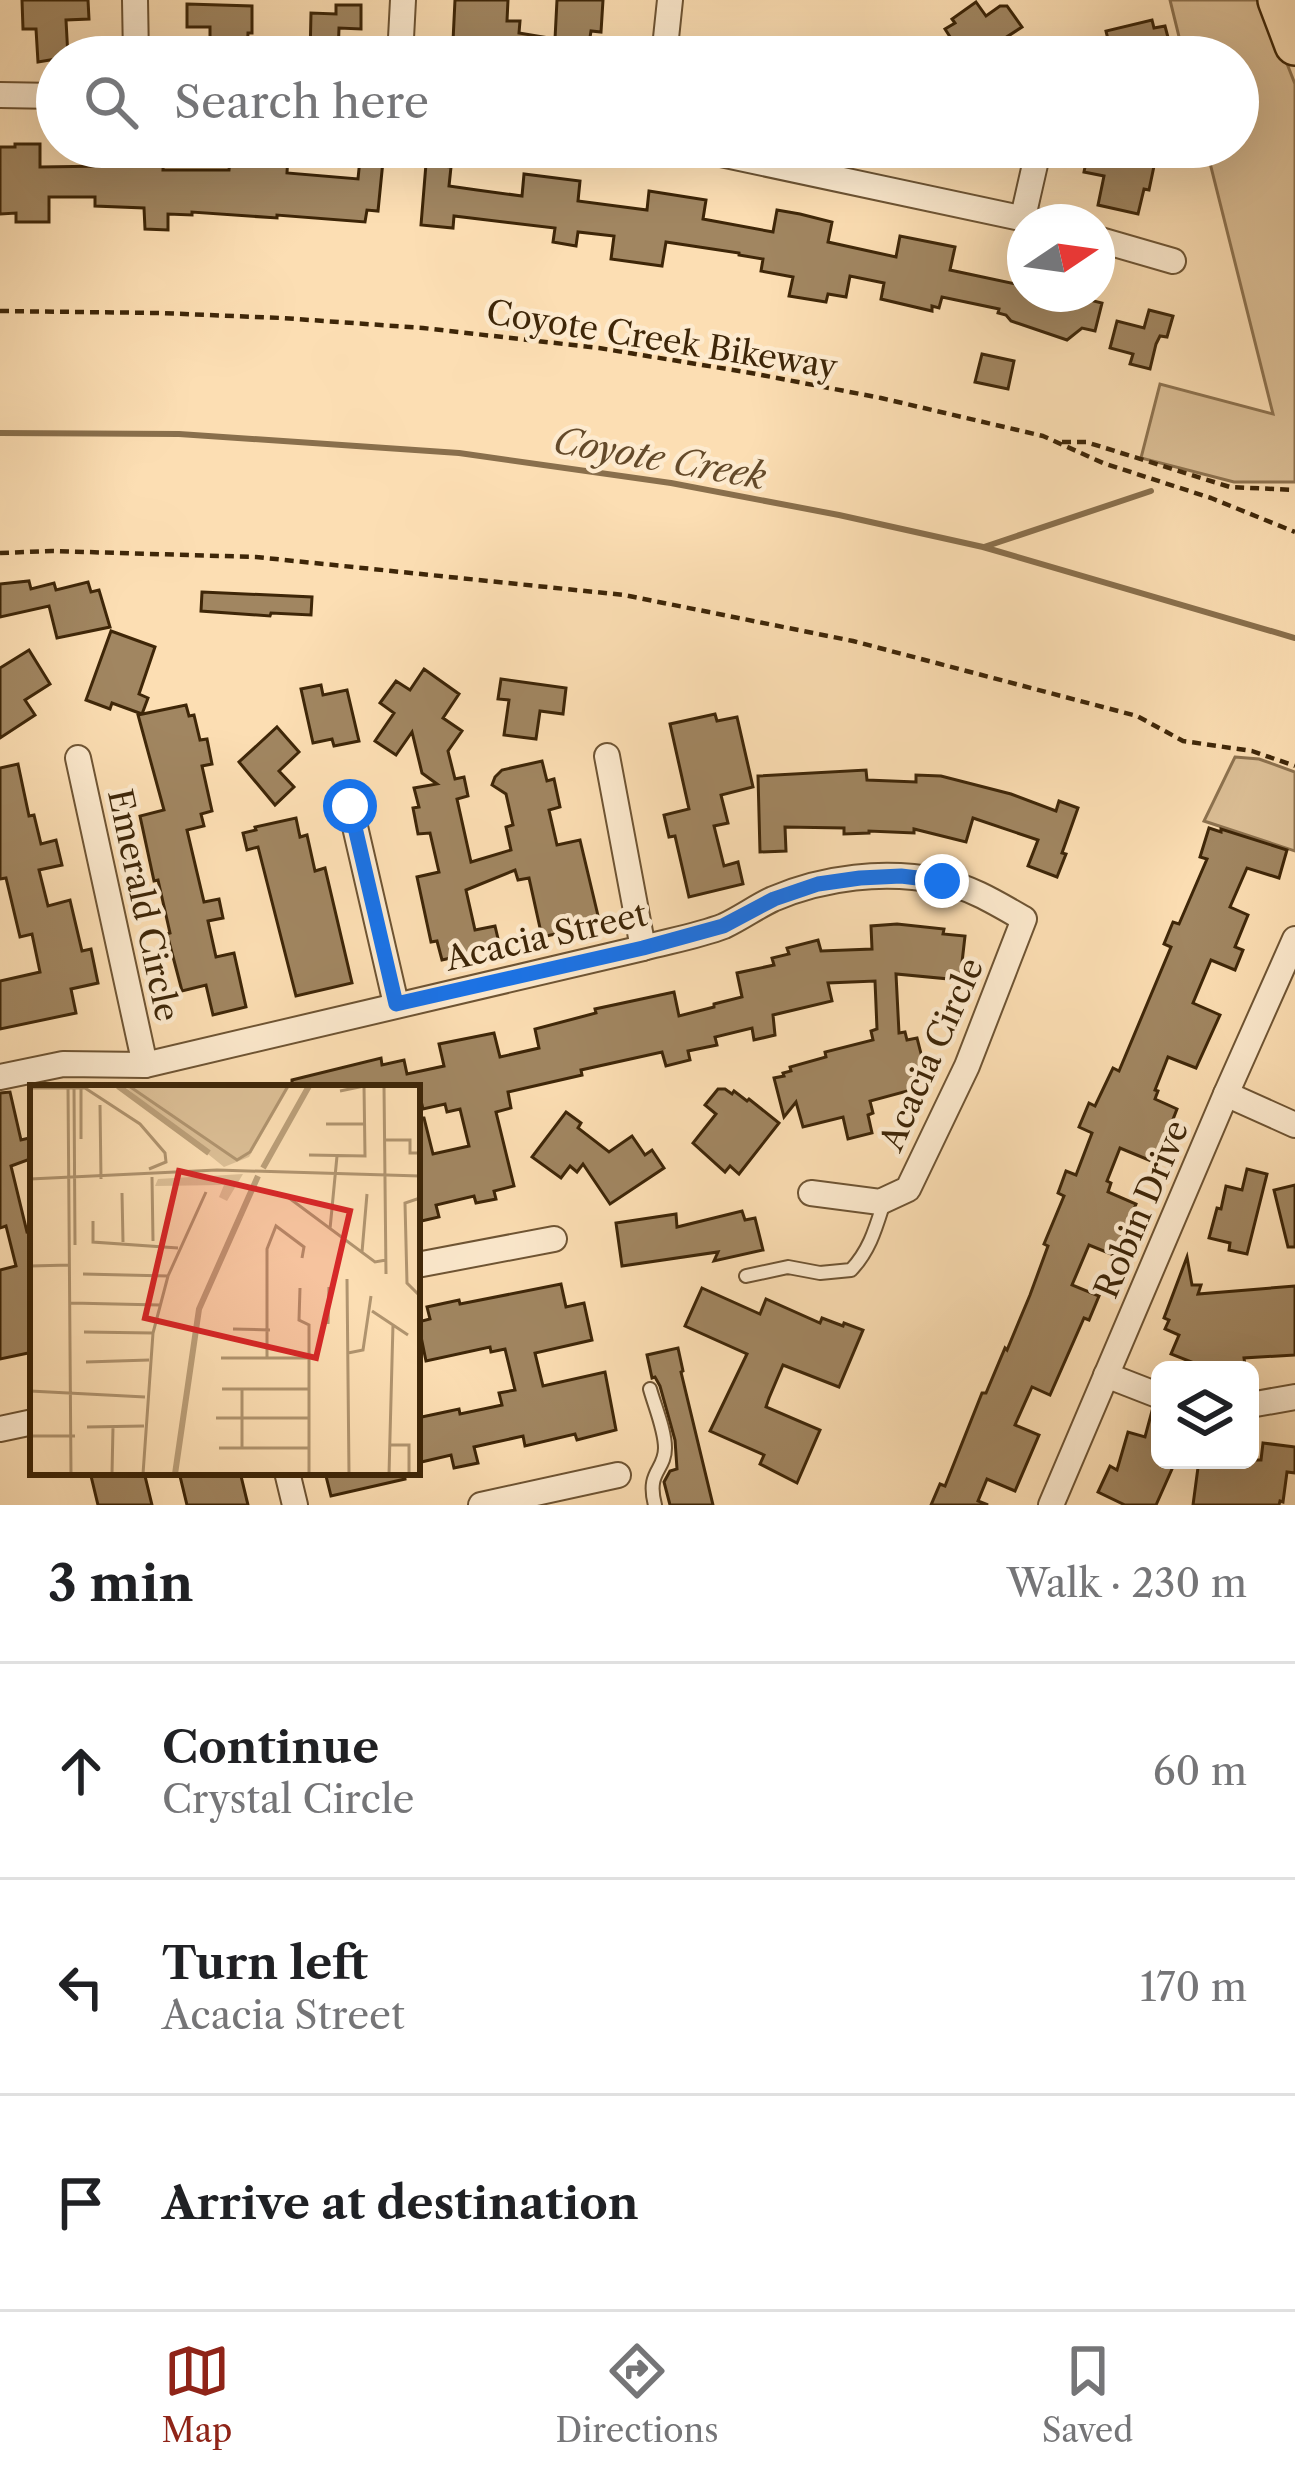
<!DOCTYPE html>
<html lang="en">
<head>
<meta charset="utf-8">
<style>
	:root { --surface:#fff; --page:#f2f2f2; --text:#202124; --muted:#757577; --line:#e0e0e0; --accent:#8f2418 }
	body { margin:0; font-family:"Libre Caslon Text",serif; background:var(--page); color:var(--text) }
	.controls { position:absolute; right:36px; bottom:36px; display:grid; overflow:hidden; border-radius:18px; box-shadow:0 12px 48px #0002 }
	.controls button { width:108px; height:108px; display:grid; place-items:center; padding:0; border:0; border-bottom:3px solid var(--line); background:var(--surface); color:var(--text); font:60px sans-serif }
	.compass { position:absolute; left:1007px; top:204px; width:108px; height:108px; border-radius:50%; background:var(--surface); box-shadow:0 12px 48px #0002; rotate:77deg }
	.stop { position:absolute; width:36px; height:36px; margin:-27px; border:9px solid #1a73e8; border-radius:50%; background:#fff }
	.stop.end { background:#1a73e8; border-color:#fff; box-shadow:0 3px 12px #0008 }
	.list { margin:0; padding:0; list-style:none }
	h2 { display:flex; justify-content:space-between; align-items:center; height:156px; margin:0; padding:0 48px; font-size:51px }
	h2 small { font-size:39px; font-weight:400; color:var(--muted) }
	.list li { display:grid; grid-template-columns:78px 1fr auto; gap:36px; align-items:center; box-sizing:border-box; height:216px; padding:0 48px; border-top:3px solid var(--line) }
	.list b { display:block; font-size:45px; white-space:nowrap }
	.list p { margin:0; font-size:39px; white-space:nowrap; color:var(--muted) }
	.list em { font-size:39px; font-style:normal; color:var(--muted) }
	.icon { flex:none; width:66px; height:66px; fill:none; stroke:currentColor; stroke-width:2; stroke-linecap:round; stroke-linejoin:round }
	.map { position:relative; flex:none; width:1295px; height:1505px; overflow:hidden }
	.search { position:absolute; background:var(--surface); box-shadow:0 12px 48px #0002; left:36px; right:36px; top:36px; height:132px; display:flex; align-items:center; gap:30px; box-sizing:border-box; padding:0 42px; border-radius:66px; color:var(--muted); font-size:45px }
	.sheet { height:804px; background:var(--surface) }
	nav { display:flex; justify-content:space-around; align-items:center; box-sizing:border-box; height:168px; border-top:3px solid var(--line); background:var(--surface); font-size:33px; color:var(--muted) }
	nav a { display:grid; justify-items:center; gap:6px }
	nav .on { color:var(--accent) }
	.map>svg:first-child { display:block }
</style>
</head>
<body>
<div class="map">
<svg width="1295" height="1505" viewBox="0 0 1295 1505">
	<rect width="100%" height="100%" fill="#fcdeb3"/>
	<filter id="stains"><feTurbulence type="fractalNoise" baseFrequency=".00167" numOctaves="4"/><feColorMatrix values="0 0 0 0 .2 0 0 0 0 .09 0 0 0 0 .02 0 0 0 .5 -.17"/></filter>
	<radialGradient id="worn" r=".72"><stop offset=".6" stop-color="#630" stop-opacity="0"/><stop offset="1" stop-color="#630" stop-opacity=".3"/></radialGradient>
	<g fill="#dcbf96" stroke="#8d724f" stroke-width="3">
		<path d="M1170,0H1262L1295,84V482H1234L1141,458L1160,384L1273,414L1206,147H1238V57H1184Z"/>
		<path d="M1235,757L1259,759L1295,772V851L1204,821Z"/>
	</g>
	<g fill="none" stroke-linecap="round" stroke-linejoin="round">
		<g stroke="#896f4c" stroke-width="6">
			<path d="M0,433L179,434L459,453L671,483L839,515L983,547L1295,638"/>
			<path d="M984,547L1151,491"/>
		</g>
	</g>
	<g fill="#a18661" stroke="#3e2608" stroke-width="3">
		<path d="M22,0H88L89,19L66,20L68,57L38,62L36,29H23Z"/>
		<path d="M455,0H508L507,21H520L519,33L555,39L557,0H603L601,32L591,31L587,57H542V54L504,50V57H475V42L453,41Z"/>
		<path d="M976,2L986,16L1000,6H1007L1022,27L999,42L1010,57H963L945,29L955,23L952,19Z"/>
		<path d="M187,4L252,6V33H248L247,55L210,57V27H187Z"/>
		<path d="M336,5H361V29L339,28L338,57H310L311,13L336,14Z"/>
		<path d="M1152,20L1154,28L1165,26L1170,45L1159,48L1161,57H1132L1131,52L1112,56L1106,31Z"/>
		<path d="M15,144H40V167L107,166V147L164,148L163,170H229L231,150L288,154L287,173L358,179L360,159L383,161L378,211L367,210L365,222L277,215V218L192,212V215L168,214V230L145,229L144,208L95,206V197H49V222H16V213L0,214V147H15Z"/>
		<path d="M1089,147H1158L1149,190L1144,189L1138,214L1098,205L1104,176L1084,172Z"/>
		<path d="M426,164L451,167L449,186L477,190L522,196L524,174L580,181L578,201L647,210L649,191L706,200L703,219L773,232L777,210L800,214L832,222L828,242L896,257L900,236L955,247L950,270L1025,286V294H1066L1102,303L1095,331L1082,328L1067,340L1011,321L1006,315L998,313L999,309L942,297L939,308L932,306V311L881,299L884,283L850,276L846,297L828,294L826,302L789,296L793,277L761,271L763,259L739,255V253L666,242L662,266L611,259L614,236L578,232L576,246L553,242L555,228L454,216L453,228L421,225Z"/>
		<path d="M1149,310L1173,316L1167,337L1160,336L1156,344L1150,369L1130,364L1133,354L1110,348L1117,321L1144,328Z"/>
		<path d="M982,354L1014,361L1008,389L975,382Z"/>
		<path d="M29,581L31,589L54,583L56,590L88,582L91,592L99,590L110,627L57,638L49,606L0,617V584Z"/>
		<path d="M202,592L312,597L311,615L271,613L270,616L201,611Z"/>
		<path d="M111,631L155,647L139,694L148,698L142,714L112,703L110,709L86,700Z"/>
		<path d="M29,650L50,684L25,700L35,715L0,738V668Z"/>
		<path d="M424,669L459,694L443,718L462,731L448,751L455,779L464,777L468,796L457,799L471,862L511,850L506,827L513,825L506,794L492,785L495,777L502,770L542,761L547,781L554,779L560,807L549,810L557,845L580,840L600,924L542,937L529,878L518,880L515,870L466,890L475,930L495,926L500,947L442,960L437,941L431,942L417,877L439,872L430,833L418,834L413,808L419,807L414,788L437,784L422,773L412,732L396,755L375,741L394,713L380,703L396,681L410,690Z"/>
		<path d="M501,679L566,688L563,714L540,711L536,739L504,735L509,700L498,699Z"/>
		<path d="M321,685L323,695L347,690L359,741L334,746L332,739L313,743L301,689Z"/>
		<path d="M186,705L189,716L194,715L200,740L207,739L212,764L202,766L212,811L201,814L204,826L187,830L204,902L219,899L223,918L208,921L216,957L234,953L246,1007L213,1015L206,985L182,991L167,934L170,933L158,880L154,881L140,816L164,810L138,715Z"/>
		<path d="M715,714L717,721L737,717L753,787L721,795L728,823L714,826L724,866L738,862L743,884L689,897L675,836L669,837L664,815L689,809L670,724Z"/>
		<path d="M277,727L299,752L279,771L294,787L275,805L239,762Z"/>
		<path d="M18,764L29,816L34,815L41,844L56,840L62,865L39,870L48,906L70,900L82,951L91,949L98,983L71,989L76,1013L0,1029V981L40,972L32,934L20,937L6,878L0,879V768Z"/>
		<path d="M866,770L867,780L916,782V775L941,776L1011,794L1056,811L1059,801L1078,808L1062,853L1066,854L1057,877L1028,866L1038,840L973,818L966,842L914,829V833L869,831V833L844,834V828L785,827L786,851L760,852L758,776Z"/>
		<path d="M296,818L300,837L307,835L315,871L325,868L352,983L296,996L258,847L247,850L243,833L256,830L255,827Z"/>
		<path d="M1209,828L1221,832V829L1287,850L1279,878L1247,868L1230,907L1248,915L1235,947L1243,950L1235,970L1211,960L1193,1003L1220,1015L1196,1068L1168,1057L1155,1090L1158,1091L1155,1099L1177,1109L1156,1163L1120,1148L1107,1181L1111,1183L1108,1192L1136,1204L1116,1256L1089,1245L1072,1285L1099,1296L1089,1320L1084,1318L1050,1395L1032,1387L1015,1425L1039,1435L1015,1491L987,1479L978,1501L988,1505H931L940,1484L945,1486L982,1393H986L1005,1348L1007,1350L1030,1295L1048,1246L1044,1244L1064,1196L1058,1193L1066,1171L1076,1175L1092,1133L1079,1127L1089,1103L1095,1106L1113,1068L1119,1071L1171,947L1164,944L1173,922L1179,924L1207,859L1200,857Z"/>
		<path d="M897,924L944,929L943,934L965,936L960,980L896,974L899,1033L905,1032L907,1040L917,1038L926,1073L912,1076L915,1089L870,1101L873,1113L868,1115L872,1133L848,1139L843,1117L803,1127L796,1102L784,1117L774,1078L784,1076L783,1073L791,1071L790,1067L826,1057L825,1052L873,1040L871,1031L877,1029L875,981L828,983L832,1001L773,1015L775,1035L754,1040L752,1028L715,1037L717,1045L688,1051L690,1060L666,1066L662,1052L581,1070L582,1075L508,1092L511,1108L496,1112L514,1186L494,1191L496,1199L476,1203L474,1196L436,1205L439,1217L417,1222V1118H424L433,1154L469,1146L460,1109L447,1112L445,1104L423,1109L418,1088H292V1080L381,1058L382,1065L404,1060L407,1074L444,1066L439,1044L494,1033L500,1057L539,1048L535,1029L596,1013L595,1009L674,992L679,1016L714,1007V1004L742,997L737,973L774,965L772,958L789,954L787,948L818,940L821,951L872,949L871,926Z"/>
		<path d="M718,1089H725L732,1094L734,1091L747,1101L749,1099L779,1123L739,1174L730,1166L725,1172L693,1143L716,1114L705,1105Z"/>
		<path d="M10,1092L21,1140L29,1138L33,1153V1158L11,1166L27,1232L33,1231V1352L0,1359V1270L16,1266L6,1226L0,1228V1093Z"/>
		<path d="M566,1112L581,1123L578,1128L609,1152L632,1136L645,1155L652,1150L664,1168L610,1204L583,1164L577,1172L570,1166L561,1178L532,1157Z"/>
		<path d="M1247,1169L1267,1174L1247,1254L1229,1250L1230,1243L1209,1238L1217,1208L1221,1209L1226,1186L1242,1190Z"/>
		<path d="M1295,1185V1247H1288L1274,1190Z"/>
		<path d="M742,1211L745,1220L755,1218L763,1250L714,1261L718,1252L622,1266L616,1223L676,1214L677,1227Z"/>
		<path d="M1187,1257L1192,1285H1201L1198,1294L1295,1286V1355L1244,1358L1245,1365L1204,1367L1171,1354L1179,1335L1165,1329L1169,1320L1164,1318Z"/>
		<path d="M561,1284L566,1307L584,1303L592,1340L535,1353L543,1386L605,1372L616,1430L577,1440L575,1434L525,1446L523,1436L474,1447L478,1463L454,1468L451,1455L417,1463V1418L459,1409L460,1414L502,1405L499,1393L515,1390L505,1349L491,1352L490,1347L426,1361L418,1322L430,1319L427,1307L459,1300L460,1304Z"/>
		<path d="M702,1288L760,1314L766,1299L820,1323L822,1318L843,1326L844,1323L863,1330L839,1387L783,1365L769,1398L766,1407L820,1430L797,1483L760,1464L764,1455L710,1431L747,1354L685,1326Z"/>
		<path d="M678,1348L683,1371L681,1372L713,1505H670L664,1482L670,1471L677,1469L675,1440L660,1386L655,1377L652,1378L647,1355Z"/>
		<path d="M1152,1411L1160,1412V1460H1176L1156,1505H1125L1098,1492L1110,1466L1117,1470L1128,1432L1145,1437Z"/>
		<path d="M1263,1443L1295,1447V1473L1287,1472L1283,1502L1280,1501L1279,1505H1193L1199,1460H1261Z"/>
		<path d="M109,1472H144L152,1505H98L91,1476Z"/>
		<path d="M179,1472H240L248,1505H187Z"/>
		<path d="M325,1472H404L405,1479L331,1496Z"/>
	</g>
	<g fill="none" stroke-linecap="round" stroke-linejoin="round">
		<g stroke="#6e5433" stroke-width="16">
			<g id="service">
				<path d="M746,1276L788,1267L820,1273L851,1270C870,1250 876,1227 884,1202"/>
				<path d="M650,1389C655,1407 665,1430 665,1448C665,1471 646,1471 655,1505"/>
			</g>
		</g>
		<g stroke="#6e5433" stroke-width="28">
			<g id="minor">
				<path d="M135,0L136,57"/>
				<path d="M400,57L403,0"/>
				<path d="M664,57L670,0"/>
				<path d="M0,95L57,96"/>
				<path d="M688,147L1039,222"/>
				<path d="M1023,217L1039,147"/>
				<path d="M1097,239L1173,261"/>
				<path d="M607,756L643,948"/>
				<path d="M78,758L145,1065"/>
				<path d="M350,805L396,1004"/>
				<path d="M0,1077L63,1064L145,1065L643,948C669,941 698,936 724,926C741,918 756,907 773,899C824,877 885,870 939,881C969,886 998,904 1024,919L967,1066L908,1189L880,1202L811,1193"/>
				<path d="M1226,1094L1295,1125"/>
				<path d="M417,1265L554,1239"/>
				<path d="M1106,1375L1160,1396"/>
				<path d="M1250,1405L1295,1397"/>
				<path d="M0,1429L33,1422"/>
				<path d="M287,1472L295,1505"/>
				<path d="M481,1505L618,1475"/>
				<path d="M1051,1505L1226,1094L1295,939"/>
			</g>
		</g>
		<g stroke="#3e2608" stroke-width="44">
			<path id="primary" d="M1278,0L1295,45"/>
		</g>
		<g stroke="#3e2608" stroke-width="4.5" stroke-dasharray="9 6" stroke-linecap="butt">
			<path d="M0,311L159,313L282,318L423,328L599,348L751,373L881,398L1043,436L1103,463L1211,498L1295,532"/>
			<path d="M1062,442H1086L1230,487L1295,490"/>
			<path d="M0,553L52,551L256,557L624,595L853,641L1137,716L1183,741L1252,751L1295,766"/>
		</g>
		<use href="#service" stroke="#fdeace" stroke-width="12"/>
		<use href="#minor" stroke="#fdeace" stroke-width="24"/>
		<use href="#primary" stroke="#fcdeb3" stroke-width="39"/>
	</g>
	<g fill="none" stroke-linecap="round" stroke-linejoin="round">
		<path stroke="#1a73e8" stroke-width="15" d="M350,806L396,1004L643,948L723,926L774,899L818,884L860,878L901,876L942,881"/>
	</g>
	<g text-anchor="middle" stroke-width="9" stroke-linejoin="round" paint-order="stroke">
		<g font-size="33" fill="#3e2608" stroke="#fdeace">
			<text transform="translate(662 339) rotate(9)" y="12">Coyote Creek Bikeway</text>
			<text transform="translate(144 905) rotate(78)" y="12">Emerald Circle</text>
			<text transform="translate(546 936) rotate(-13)" y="12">Acacia Street</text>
			<text transform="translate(931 1054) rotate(-66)" y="12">Acacia Circle</text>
			<text transform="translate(1141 1209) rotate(-67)" y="12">Robin Drive</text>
		</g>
		<g font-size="36" font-style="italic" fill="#644a2a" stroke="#fdeace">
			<text transform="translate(660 458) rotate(10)" y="13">Coyote Creek</text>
		</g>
	</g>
	<g transform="translate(30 1085)">
		<rect width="390" height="390" fill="#fcdeb3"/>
		<path d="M94,1H260L219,72L194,82ZM213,89L197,116L189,112L194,100L125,101L128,94Z" fill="#dcbf96"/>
		<path fill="none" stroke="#bb9f79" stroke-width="6" d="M88,1L179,68M233,83L279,1M145,389L169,224L228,91"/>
		<path fill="none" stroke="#b0946f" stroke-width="3" d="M38,1L41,389M44,1L45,160M99,1L207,75L220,67L258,1M354,1L356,189M51,2V54M0,3H55L110,39L135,68L136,77L119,84M70,20L71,94M296,39H335M354,55H380V68H390M279,70L335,71L334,1L310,6M122,92L123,156M0,94L187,85L390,91M92,108L93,157M255,110L345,177L356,175M390,113L375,118L377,198L390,211M63,136V157L148,163M300,144L307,71M332,167L337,109M0,181L40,180M53,189L138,191M317,194L319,389M270,203L269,235L279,240V389M41,218L130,220M342,226L378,250M298,239L299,202M203,244L240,245M54,247L123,248M318,268L333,265L341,211M191,273H278M237,274V164L246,141L274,162L272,173M56,277L119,275M192,304H278M0,306L115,312M186,333H278M57,342L114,341M0,351H45M360,360H379V389M189,363H279M212,363V304M82,389L83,342M113,389L123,248L138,191L176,107M359,389L363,239"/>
		<path fill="#d62828" fill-opacity="0.15" stroke="#d62828" stroke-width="6" d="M149,86L320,126L286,273L115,233Z"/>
		<rect width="390" height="390" fill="none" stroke="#3e2608" stroke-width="6"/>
	</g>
	<rect width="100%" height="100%" filter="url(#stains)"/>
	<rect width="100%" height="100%" fill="url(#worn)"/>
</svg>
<div class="controls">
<button><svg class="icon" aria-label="layers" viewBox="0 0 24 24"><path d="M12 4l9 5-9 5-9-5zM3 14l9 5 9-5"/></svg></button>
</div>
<svg class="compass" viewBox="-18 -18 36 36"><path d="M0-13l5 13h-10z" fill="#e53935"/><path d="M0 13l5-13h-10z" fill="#757577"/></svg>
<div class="stop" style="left:350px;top:806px"></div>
<div class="stop end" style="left:942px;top:881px"></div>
<div class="search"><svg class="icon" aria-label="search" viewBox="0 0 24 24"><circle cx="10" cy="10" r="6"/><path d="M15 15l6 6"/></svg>Search here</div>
</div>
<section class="sheet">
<h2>3 min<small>Walk · 230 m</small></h2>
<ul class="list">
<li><svg class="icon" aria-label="ahead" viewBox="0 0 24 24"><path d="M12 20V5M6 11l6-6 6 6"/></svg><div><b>Continue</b><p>Crystal Circle</p></div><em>60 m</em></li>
<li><svg class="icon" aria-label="left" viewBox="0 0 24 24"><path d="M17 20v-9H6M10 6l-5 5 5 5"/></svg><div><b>Turn left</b><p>Acacia Street</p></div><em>170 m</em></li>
<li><svg class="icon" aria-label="arrive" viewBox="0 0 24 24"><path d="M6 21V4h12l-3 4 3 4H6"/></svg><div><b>Arrive at destination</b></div></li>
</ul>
</section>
<nav>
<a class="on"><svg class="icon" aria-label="map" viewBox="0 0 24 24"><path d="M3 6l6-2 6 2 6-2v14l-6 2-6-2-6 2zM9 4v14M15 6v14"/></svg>Map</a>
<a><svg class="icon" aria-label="directions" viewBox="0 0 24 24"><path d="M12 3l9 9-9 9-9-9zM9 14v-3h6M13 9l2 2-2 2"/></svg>Directions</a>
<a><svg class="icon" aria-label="saved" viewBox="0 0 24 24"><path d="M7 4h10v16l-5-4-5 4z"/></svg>Saved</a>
</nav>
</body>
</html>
